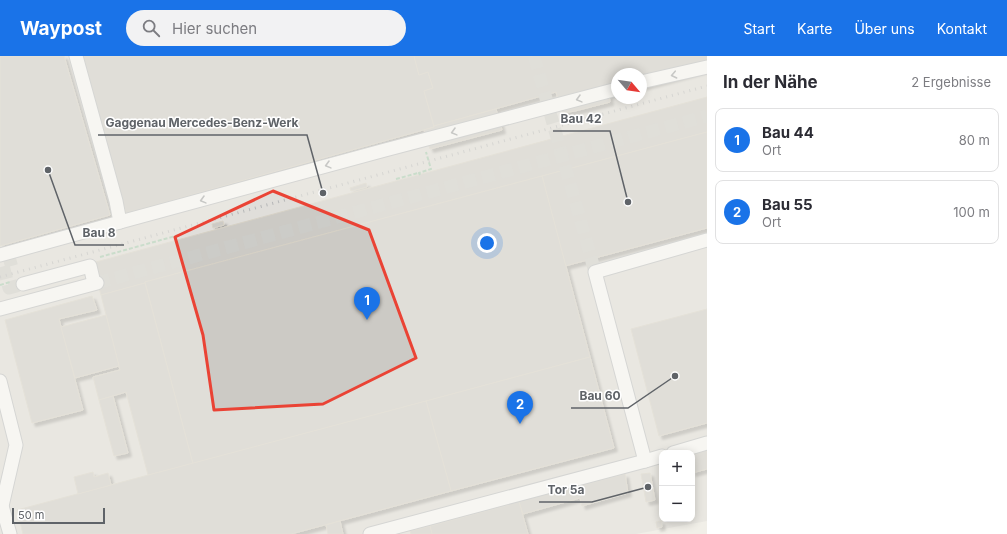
<!DOCTYPE html>
<html lang="de">
<head>
<meta charset="utf-8">
<style>
	:root { --surface:#fff; --page:#f2f2f3; --text:#2b2b33; --muted:#7c7c81; --line:#e1e1e2; --accent:#1a73e8 }
	body { margin:0; font-family:Inter,sans-serif; background:var(--page); color:var(--text) }
	.controls { position:absolute; right:12px; bottom:12px; display:grid; overflow:hidden; border-radius:8px; box-shadow:0 2px 10px #0003 }
	.controls button { width:36px; height:36px; display:grid; place-items:center; padding:0; border:0; border-bottom:1px solid var(--line); background:var(--surface); color:var(--text); font:20px sans-serif }
	.compass { position:absolute; left:611px; top:12px; width:36px; height:36px; border-radius:50%; background:var(--surface); box-shadow:0 2px 10px #0003; rotate:119deg }
	.scale { position:absolute; left:12px; bottom:10px; width:93px; box-sizing:border-box; padding-left:4px; border:2px solid #5f6368; border-top:0; font-size:11px; line-height:14px; white-space:nowrap; color:#5f6368; -webkit-text-stroke:3px #fff; paint-order:stroke }
	.you { position:absolute; left:487px; top:187px; width:14px; height:14px; margin:-10px; border:3px solid #fff; border-radius:50%; background:#1a73e8; box-shadow:0 0 0 6px #1a73e833 }
	.badge { display:grid; place-items:center; width:26px; height:26px; border-radius:50%; background:var(--accent); color:#fff; font-size:13px; font-weight:700 }
	.pin { position:absolute; translate:-50% -33px; filter:drop-shadow(0 1px 2px #0008) }
	.pin::after { content:''; position:absolute; top:21px; width:14px; height:12px; background:inherit; clip-path:polygon(0 0,100% 0,50% 100%) }
	.list { margin:0; padding:0; list-style:none }
	h2 { display:flex; justify-content:space-between; align-items:center; height:52px; margin:0; padding:0 16px; font-size:17px }
	h2 small { font-size:13px; font-weight:400; color:var(--muted) }
	.list li { display:grid; grid-template-columns:26px 1fr auto; gap:12px; align-items:center; box-sizing:border-box; height:64px; margin:0 8px 8px; padding:0 8px; border:1px solid var(--line); border-radius:8px }
	.list b { display:block; font-size:15px; white-space:nowrap }
	.list p { margin:0; font-size:13px; white-space:nowrap; color:var(--muted) }
	.list em { font-size:13px; font-style:normal; color:var(--muted) }
	.icon { flex:none; width:22px; height:22px; fill:none; stroke:currentColor; stroke-width:2; stroke-linecap:round; stroke-linejoin:round }
	.map { position:relative; flex:none; width:707px; height:478px; overflow:hidden }
	header { display:flex; align-items:center; gap:24px; box-sizing:border-box; height:56px; padding:0 20px; background:var(--accent); color:#fff }
	header strong { font-size:19px }
	nav { display:flex; gap:22px; margin-inline-start:auto; font-size:14px }
	.search { width:280px; height:36px; background:var(--page); display:flex; align-items:center; gap:10px; box-sizing:border-box; padding:0 14px; border-radius:22px; color:var(--muted); font-size:15px }
	main { display:flex }
	aside { flex:1; background:var(--surface) }
	.map>svg:first-child { display:block }
</style>
</head>
<body>
<header>
<strong>Waypost</strong>
<div class="search"><svg class="icon" aria-label="search" viewBox="0 0 24 24"><circle cx="10" cy="10" r="6"/><path d="M15 15l6 6"/></svg>Hier suchen</div>
<nav><a>Start</a><a>Karte</a><a>Über uns</a><a>Kontakt</a></nav>
</header>
<main>
<div class="map">
<svg width="707" height="478" viewBox="0 0 707 478">
	<defs>
		<filter id="shadow"><feDropShadow dx="3.5" dy="3.5" stdDeviation="1" flood-color="#0004"/></filter>
	</defs>
	<rect width="100%" height="100%" fill="#f1efe8"/>
	<path fill="#e0deda" fill-rule="evenodd" d="M0,0H707V465L636,478H0ZM617,18H641V42H617ZM662,397H692V463H662Z"/>
	<g fill="#cccac5" stroke="#d6d1c6" filter="url(#shadow)">
		<path d="M0,0H64L110,159L0,190Z"/>
		<path d="M83,0H414L419,19L428,16L433,32L424,35L434,71L126,157Z"/>
		<path d="M414,0H707V13L641,31V18H617V37L609,39L610,46L575,55L562,57L560,42L558,43L556,36L434,70L424,35L433,32L428,16L419,19Z"/>
		<path d="M707,41V76L145,226V227L101,239L92,207Z"/>
		<path d="M496,53L502,74L430,93L424,74L434,71V70Z"/>
		<path d="M707,76V172L565,210L542,120Z"/>
		<path d="M542,120L590,301L193,408L145,226Z"/>
		<path d="M366,127L367,131L351,135L350,132Z"/>
		<path d="M223,165L224,169L213,172L212,168Z"/>
		<path d="M145,227L193,408L148,419L126,336L99,344L93,321L120,314L101,239Z"/>
		<path d="M92,240L97,254L59,263L83,354L32,367L5,264Z"/>
		<path d="M707,253V367L659,380L631,273Z"/>
		<path d="M106,259L119,310L75,322L61,271Z"/>
		<path d="M590,301L614,392L451,435L426,345Z"/>
		<path d="M113,340L128,397L114,400L99,344Z"/>
		<path d="M426,345L451,435L291,478H23L17,454Z"/>
		<path d="M707,391V413L692,417V397Z"/>
		<path d="M93,416L94,421L108,417L111,429L78,438L74,421Z"/>
		<path d="M650,417L655,444L646,446L641,418Z"/>
		<path d="M625,418L628,437L582,450L580,442L523,458L519,446Z"/>
		<path d="M519,446L528,478H432L430,470Z"/>
		<path d="M340,465L343,478H328L326,469Z"/>
		<path d="M661,465L662,471L657,472L656,466Z"/>
		<path d="M430,470L432,478H411L410,475Z"/>
	</g>
	<g fill="none" stroke-linecap="round" stroke-linejoin="round">
		<g stroke="#ccccc8" stroke-width="13" stroke-dasharray="13 6" stroke-linecap="butt">
			<path d="M534,0L595,216"/>
			<path d="M16,202L2,206L9,232L23,228"/>
			<path d="M97,227L707,60"/>
		</g>
		<g stroke="#b5b8bc" stroke-width="15">
			<g id="minor">
				<path d="M641,26L707,11"/>
				<path d="M120,166L385,94L617,33"/>
				<path d="M0,199L120,166L116,145L76,0"/>
				<path d="M23,228L90,210L94,227"/>
				<path d="M0,253L97,227"/>
				<path d="M0,325L16,389L2,450H0"/>
				<path d="M673,397L707,387"/>
				<path d="M645,405L662,400"/>
				<path d="M2,450L10,478"/>
				<path d="M370,478L645,405L595,216L707,184"/>
			</g>
		</g>
		<g stroke="#9cc7a9" stroke-width="2" stroke-dasharray="4 2" stroke-linecap="butt">
			<path d="M420,119L419,117L431,113L426,96"/>
			<path d="M396,123L418,117"/>
			<path d="M100,201L179,179"/>
			<path d="M0,229L10,226"/>
		</g>
		<use href="#minor" stroke="#fff" stroke-width="13"/>
		<path stroke="#b6b7b8" stroke-width="3" stroke-dasharray="1 5" stroke-linecap="butt" d="M0,221L707,30"/>
	</g>
	<defs><path id="oneway-chevron" d="M-2-3.5L2.5 0L-2 3.5" fill="none" stroke-width="1.6" stroke-linecap="round" stroke-linejoin="round"/></defs>
	<g stroke="#979a9d">
		<use href="#oneway-chevron" transform="translate(674 19) rotate(168)"/>
		<use href="#oneway-chevron" transform="translate(579 43) rotate(165)"/>
		<use href="#oneway-chevron" transform="translate(454 76) rotate(165)"/>
		<use href="#oneway-chevron" transform="translate(328 109) rotate(165)"/>
		<use href="#oneway-chevron" transform="translate(203 144) rotate(165)"/>
	</g>
	<path d="M0 0H707V478H0ZM273,135L369,174L416,302L323,348L214,354L203,279L175,181Z" fill="#f1efe8" fill-opacity=".55" fill-rule="evenodd"/>
	<path fill="none" stroke="#ea4335" stroke-width="3" stroke-linejoin="round" d="M273,135L369,174L416,302L323,348L214,354L203,279L175,181Z"/>
	<path fill="none" stroke="#5f6368" stroke-width="1.5" d="M628 146L610 75H553M323 137L307 79H98M48 114L75 189H124M675 320L628 352H571M648 431L592 446H539"/>
	<g fill="#5f6368" stroke="#fff" stroke-width="1.5">
		<circle cx="628" cy="146" r="4"/>
		<circle cx="323" cy="137" r="4"/>
		<circle cx="48" cy="114" r="4"/>
		<circle cx="675" cy="320" r="4"/>
		<circle cx="648" cy="431" r="4"/>
	</g>
	<g font-size="12" text-anchor="middle" font-weight="bold" fill="#5f6368" stroke="#fff" stroke-width="3" stroke-linejoin="round" paint-order="stroke">
		<text x="581" y="67">Bau 42</text>
		<text x="202" y="71">Gaggenau Mercedes-Benz-Werk</text>
		<text x="99" y="181">Bau 8</text>
		<text x="600" y="344">Bau 60</text>
		<text x="566" y="438">Tor 5a</text>
	</g>
</svg>
<div class="controls">
<button>+</button>
<button>−</button>
</div>
<svg class="compass" viewBox="-18 -18 36 36"><path d="M0-13l5 13h-10z" fill="#e53935"/><path d="M0 13l5-13h-10z" fill="#7c7c81"/></svg>
<div class="scale">50 m</div>
<div class="you"></div>
<div class="pin badge" style="left:367px;top:264px">1</div>
<div class="pin badge" style="left:520px;top:368px">2</div>
</div>
<aside>
<h2>In der Nähe<small>2 Ergebnisse</small></h2>
<ul class="list">
<li><span class="badge">1</span><div><b>Bau 44</b><p>Ort</p></div><em>80 m</em></li>
<li><span class="badge">2</span><div><b>Bau 55</b><p>Ort</p></div><em>100 m</em></li>
</ul>
</aside>
</main>
</body>
</html>
